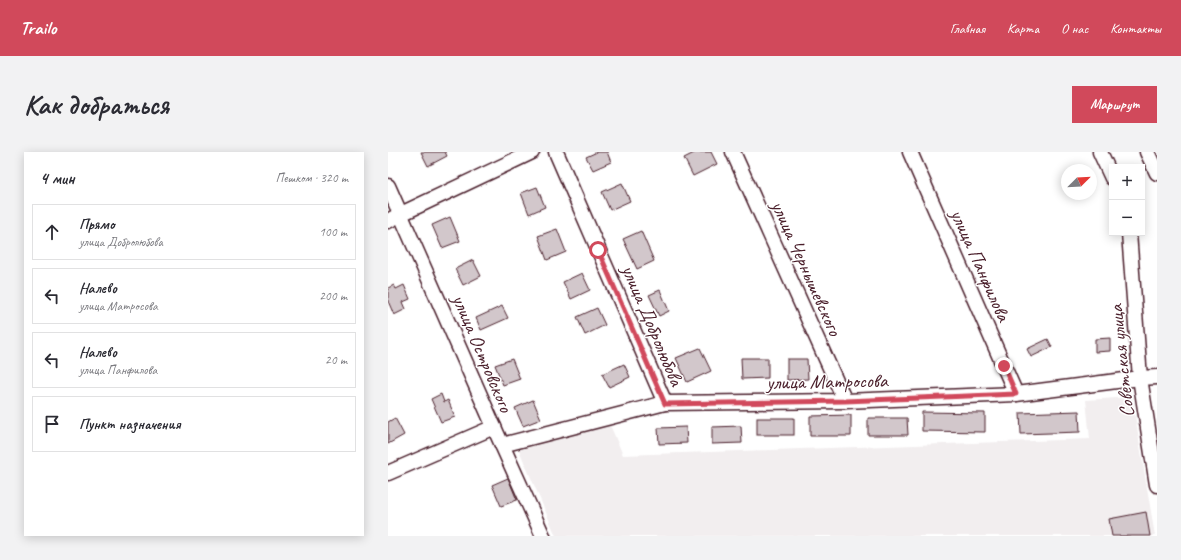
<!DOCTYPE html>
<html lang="ru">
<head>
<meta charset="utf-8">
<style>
	:root { --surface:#fff; --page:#f2f2f3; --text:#2b2b33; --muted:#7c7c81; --line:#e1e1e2; --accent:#d1495b }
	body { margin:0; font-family:Caveat,sans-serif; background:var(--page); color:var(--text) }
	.controls { position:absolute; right:12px; top:12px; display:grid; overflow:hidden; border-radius:0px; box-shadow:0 2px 10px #0003 }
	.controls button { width:36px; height:36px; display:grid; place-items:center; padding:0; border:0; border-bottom:1px solid var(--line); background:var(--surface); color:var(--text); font:20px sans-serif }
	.compass { position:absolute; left:673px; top:12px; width:36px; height:36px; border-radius:50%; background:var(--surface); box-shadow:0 2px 10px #0003; rotate:66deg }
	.stop { position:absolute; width:12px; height:12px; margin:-9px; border:3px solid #d1495b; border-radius:50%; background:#fff }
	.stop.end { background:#d1495b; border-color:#fff; box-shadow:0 1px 4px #0008 }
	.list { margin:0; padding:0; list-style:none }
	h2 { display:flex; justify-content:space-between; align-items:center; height:52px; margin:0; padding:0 16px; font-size:17px }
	h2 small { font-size:13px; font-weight:400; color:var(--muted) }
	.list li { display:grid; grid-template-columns:26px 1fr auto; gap:12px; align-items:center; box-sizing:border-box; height:56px; margin:0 8px 8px; padding:0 8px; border:1px solid var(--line); border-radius:0px }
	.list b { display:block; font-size:15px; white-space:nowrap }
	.list p { margin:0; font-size:13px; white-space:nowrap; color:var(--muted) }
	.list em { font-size:13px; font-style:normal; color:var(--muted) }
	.icon { flex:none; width:22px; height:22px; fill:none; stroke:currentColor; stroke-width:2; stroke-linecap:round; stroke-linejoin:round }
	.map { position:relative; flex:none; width:769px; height:384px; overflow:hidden; border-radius:0px }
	header { display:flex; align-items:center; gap:24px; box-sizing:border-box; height:56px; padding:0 20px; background:var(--accent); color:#fff }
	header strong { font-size:19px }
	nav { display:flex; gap:22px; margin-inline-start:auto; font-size:14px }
	.intro { display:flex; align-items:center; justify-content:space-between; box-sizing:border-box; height:96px; padding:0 24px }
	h1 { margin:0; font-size:28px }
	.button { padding:10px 18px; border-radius:0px; background:var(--accent); color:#fff; font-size:14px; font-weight:700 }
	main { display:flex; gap:24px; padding:0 24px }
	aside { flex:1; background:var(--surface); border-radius:0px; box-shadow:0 2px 10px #0003 }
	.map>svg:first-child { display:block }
</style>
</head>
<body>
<header>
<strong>Trailo</strong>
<nav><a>Главная</a><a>Карта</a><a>О нас</a><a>Контакты</a></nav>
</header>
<div class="intro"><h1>Как добраться</h1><a class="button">Маршрут</a></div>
<main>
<aside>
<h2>4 мин<small>Пешком · 320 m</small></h2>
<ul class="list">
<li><svg class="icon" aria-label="ahead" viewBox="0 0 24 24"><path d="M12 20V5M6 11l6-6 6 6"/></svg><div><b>Прямо</b><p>улица Добролюбова</p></div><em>100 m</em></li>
<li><svg class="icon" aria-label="left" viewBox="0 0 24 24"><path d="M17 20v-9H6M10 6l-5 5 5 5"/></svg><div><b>Налево</b><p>улица Матросова</p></div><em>200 m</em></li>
<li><svg class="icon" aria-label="left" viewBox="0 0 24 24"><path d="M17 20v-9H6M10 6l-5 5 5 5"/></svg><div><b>Налево</b><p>улица Панфилова</p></div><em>20 m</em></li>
<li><svg class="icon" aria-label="arrive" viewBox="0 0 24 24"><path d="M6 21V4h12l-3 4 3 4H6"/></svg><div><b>Пункт назначения</b></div></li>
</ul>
</aside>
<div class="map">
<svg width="769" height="384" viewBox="0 0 769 384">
	<rect width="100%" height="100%" fill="#fff"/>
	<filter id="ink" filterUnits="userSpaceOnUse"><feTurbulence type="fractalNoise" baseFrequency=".025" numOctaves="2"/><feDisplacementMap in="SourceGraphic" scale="8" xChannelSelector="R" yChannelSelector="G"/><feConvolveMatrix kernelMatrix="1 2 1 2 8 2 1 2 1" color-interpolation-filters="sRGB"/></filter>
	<g filter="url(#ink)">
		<path fill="#f2eeef" d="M744,245L767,384H168L131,298L222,273L235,303L702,287L698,248Z"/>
		<g fill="#d2c7cb" stroke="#4a1f2b">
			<path d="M33,0H57L59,4L40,14Z"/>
			<path d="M209,0H219L223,10L205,18L198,5Z"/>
			<path d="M308,0H323L329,12L305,24L296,6Z"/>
			<path d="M234,31L242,49L222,58L214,40Z"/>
			<path d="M149,35L157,55L141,62L133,41Z"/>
			<path d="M62,65L72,89L54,96L44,73Z"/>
			<path d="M169,77L178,100L159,108L150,84Z"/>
			<path d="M253,79L266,109L249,117L235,87Z"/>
			<path d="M85,108L93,124L75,133L67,117Z"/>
			<path d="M194,121L202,138L183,147L175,130Z"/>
			<path d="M6,133L8,137L16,133L22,147L15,150L18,157L6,163L0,149V136Z"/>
			<path d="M272,138L281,159L271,164L261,143Z"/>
			<path d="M114,154L120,166L93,178L88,166Z"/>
			<path d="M209,156L217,173L197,183L189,165Z"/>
			<path d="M722,186V199L707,200V187Z"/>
			<path d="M660,187L664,195L643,205L639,197Z"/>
			<path d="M312,196L323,219L299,230L288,206Z"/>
			<path d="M353,206H380V226L354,227Z"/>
			<path d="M124,207L132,227L115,233L107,213Z"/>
			<path d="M399,207H419L420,227L399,228Z"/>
			<path d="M236,212L242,225L221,235L214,222Z"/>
			<path d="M53,242L56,250L60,248L67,265L53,270L43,247Z"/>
			<path d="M145,248L153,267L135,274L127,256Z"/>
			<path d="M691,259L692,280L633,282L632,261Z"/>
			<path d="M534,260L597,261V280L534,279Z"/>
			<path d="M463,263V284H422V264Z"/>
			<path d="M7,266L16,283L0,292V270Z"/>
			<rect x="369" y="266" width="37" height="17"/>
			<path d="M480,266H519L520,283H480Z"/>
			<path d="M353,274L354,291L324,292V275Z"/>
			<path d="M298,275L299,291L271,292L270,276Z"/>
			<path d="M120,326L129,348L113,354L104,333Z"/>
			<path d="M758,360L762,384H724L721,367Z"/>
		</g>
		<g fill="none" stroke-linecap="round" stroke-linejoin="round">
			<g stroke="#4a1f2b" stroke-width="17">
				<g id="minor">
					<path d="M168,0L277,251"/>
					<path d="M345,0L457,249"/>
					<path d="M522,0L628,242"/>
					<path d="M712,0L724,26"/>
					<path d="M759,0L769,21"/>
					<path d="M0,34L106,275L155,384"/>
					<path d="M0,69L13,62L144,0"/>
					<path d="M741,81L752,226L769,333"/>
					<path d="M114,293L277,251L457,249L628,242L752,226L769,225"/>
					<path d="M0,321L106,275"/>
				</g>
			</g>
			<use href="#minor" stroke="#fff" stroke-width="14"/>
		</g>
	</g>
	<g fill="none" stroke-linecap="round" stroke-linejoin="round" filter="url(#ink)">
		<path stroke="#d1495b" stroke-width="5" d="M210,98L277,252L457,249L628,242L616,214"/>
	</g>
	<g text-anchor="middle" stroke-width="3" stroke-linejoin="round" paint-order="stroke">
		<g font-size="20" fill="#4a1f2b" stroke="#fff">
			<text transform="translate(593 113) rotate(66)" y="7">улица Панфилова</text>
			<text transform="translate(419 116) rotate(66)" y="7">улица Чернышевского</text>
			<text transform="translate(265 173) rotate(67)" y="7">улица Добролюбова</text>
			<text transform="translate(95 201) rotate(67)" y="7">улица Островского</text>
			<text transform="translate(733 209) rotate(-96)" y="7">Советская улица</text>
			<text transform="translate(439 229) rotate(-1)" y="7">улица Матросова</text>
		</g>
	</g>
</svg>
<div class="controls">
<button>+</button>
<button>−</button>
</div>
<svg class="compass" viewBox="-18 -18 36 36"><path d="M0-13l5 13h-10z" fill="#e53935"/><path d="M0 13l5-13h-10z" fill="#7c7c81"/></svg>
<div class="stop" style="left:210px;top:98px"></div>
<div class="stop end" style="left:616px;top:214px"></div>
</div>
</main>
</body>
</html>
